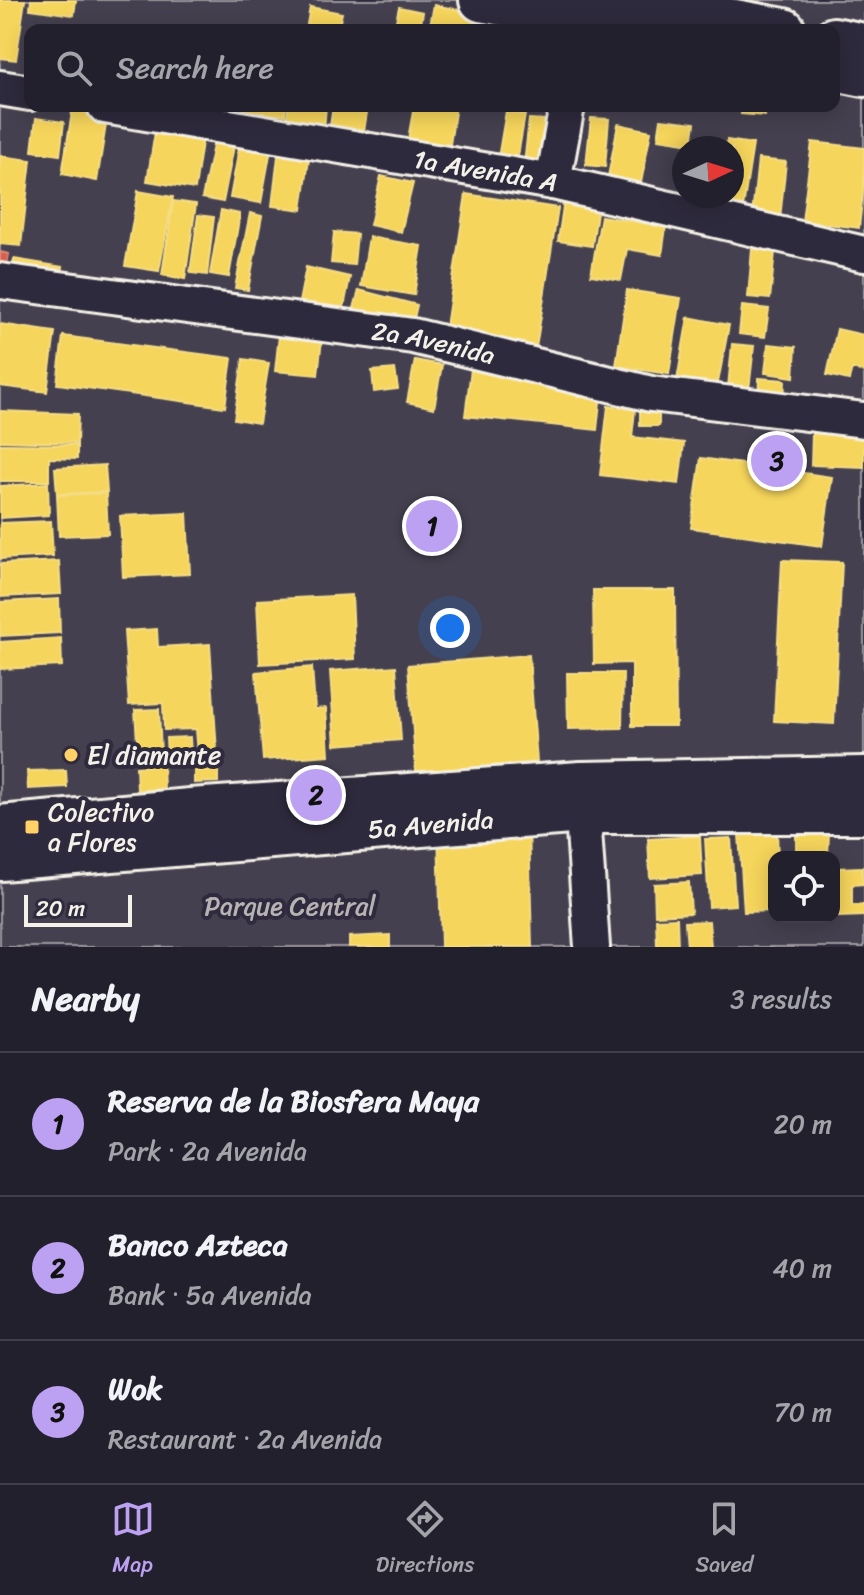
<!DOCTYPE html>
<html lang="en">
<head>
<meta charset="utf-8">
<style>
	:root { --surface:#23202e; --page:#2f2d3a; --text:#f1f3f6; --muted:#a3a3aa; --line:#403e4a; --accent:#bca0f2 }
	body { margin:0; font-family:Sriracha,sans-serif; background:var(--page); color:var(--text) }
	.controls { position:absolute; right:24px; bottom:24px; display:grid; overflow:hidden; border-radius:16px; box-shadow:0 4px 20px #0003 }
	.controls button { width:72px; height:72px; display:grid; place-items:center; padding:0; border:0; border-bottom:2px solid var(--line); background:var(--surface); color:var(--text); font:40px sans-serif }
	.compass { position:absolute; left:672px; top:136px; width:72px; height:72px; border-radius:50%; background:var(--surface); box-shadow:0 4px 20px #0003; rotate:86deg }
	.scale { position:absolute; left:24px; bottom:20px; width:108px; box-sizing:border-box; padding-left:8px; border:4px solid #f4f1e8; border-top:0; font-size:22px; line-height:28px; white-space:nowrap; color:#f4f1e8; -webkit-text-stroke:6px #2f2a3d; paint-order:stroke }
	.you { position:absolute; left:450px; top:628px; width:28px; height:28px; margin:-20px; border:6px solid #fff; border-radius:50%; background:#1a73e8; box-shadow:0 0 0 12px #1a73e833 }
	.badge { display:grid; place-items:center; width:52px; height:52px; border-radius:50%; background:var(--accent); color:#111; font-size:26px; font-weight:700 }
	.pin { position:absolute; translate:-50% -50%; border:4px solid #fff; box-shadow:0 2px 8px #0006 }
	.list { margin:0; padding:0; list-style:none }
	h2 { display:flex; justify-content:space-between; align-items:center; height:104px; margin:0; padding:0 32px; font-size:34px }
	h2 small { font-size:26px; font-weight:400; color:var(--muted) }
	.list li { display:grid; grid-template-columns:52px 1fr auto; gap:24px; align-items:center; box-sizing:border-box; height:144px; padding:0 32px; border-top:2px solid var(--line) }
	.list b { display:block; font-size:30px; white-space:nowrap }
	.list p { margin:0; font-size:26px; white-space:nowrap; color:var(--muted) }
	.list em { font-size:26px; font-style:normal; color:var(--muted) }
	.icon { flex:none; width:44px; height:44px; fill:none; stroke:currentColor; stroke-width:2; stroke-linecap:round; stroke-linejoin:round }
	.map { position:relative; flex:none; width:864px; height:947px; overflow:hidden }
	.search { position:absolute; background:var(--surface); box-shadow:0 4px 20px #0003; left:24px; right:24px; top:24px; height:88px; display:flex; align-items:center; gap:20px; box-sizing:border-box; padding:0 28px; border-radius:16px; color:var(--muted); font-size:30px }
	.sheet { height:536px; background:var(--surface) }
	nav { display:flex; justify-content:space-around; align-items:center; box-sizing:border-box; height:112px; border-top:2px solid var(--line); background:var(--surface); font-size:22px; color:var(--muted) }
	nav a { display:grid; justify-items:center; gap:4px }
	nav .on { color:var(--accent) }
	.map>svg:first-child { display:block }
</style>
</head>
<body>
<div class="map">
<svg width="864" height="947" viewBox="0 0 864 947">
	<rect width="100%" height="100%" fill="#2f2a3d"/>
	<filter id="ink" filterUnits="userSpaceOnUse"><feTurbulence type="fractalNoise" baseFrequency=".0125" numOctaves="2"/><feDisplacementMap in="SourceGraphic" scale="16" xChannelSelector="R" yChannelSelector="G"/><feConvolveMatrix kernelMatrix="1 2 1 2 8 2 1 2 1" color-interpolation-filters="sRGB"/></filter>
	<g filter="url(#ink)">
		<path fill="#454050" stroke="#9c989c" stroke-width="2" fill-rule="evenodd" d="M0,0H864V947H0ZM30,30H834V106H30ZM684,148H732V196H684ZM774,857H834V917H774Z"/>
		<g fill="#f6d55c" stroke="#f5dd86" stroke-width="2">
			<path d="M0,0H25L16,60L0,58Z"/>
			<path d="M31,0H76L74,15L30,9Z"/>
			<path d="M434,5L481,14L478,30H429Z"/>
			<path d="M310,7L342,13L338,30H306Z"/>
			<path d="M399,7L423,12L420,30H394Z"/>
			<path d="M34,24L77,29V30H33Z"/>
			<path d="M73,106L108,112L97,181L62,174Z"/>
			<path d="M244,106H286L285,115L243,112Z"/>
			<path d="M288,106H326L324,130L286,127Z"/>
			<path d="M333,106H368L364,131L330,126Z"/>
			<path d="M414,106H456L448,157L406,150Z"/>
			<path d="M742,106H766L765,116L741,114Z"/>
			<path d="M506,111L525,115L516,167L497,164Z"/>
			<path d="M36,118L64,122L60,155L32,151Z"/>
			<path d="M591,118L609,119L605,167L586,165Z"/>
			<path d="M529,119L545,120L539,176L523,174Z"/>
			<path d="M661,119L695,123L692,144L658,139Z"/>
			<path d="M157,120L204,128L195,189L147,181Z"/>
			<path d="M618,124L651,131L640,188L607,182Z"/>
			<path d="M216,131L236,136L223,202L202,198Z"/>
			<path d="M727,140L753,144L743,208L716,203L718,196H732V148H725Z"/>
			<path d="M812,142L864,148V183L859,228L802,221Z"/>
			<path d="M240,143L271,149L261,203L230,198Z"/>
			<path d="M279,148L310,152L302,210L272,206Z"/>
			<path d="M0,156L31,160L21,246L0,244Z"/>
			<path d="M758,159L786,162L780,219L752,216Z"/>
			<path d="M381,176L413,183L401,232L370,225Z"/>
			<path d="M138,191L173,197L159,271L125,266Z"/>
			<path d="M466,194L558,208L535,354L444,340Z"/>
			<path d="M564,200L598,205L592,246L558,241Z"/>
			<path d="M173,201L196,204L185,279L162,275Z"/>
			<path d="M221,210L240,214L229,277L210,274Z"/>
			<path d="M250,213L262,216L248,290L235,288Z"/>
			<path d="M198,215L214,217L207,275L190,273Z"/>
			<path d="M601,216L666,227L662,255L627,249L621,280L591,275Z"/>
			<path d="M334,232L357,234L354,265L331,263Z"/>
			<path d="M369,237L422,246L414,295L361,286Z"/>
			<path d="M752,249L775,252L770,299L748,297Z"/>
			<path d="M14,259L63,267L59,288L10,280Z"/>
			<path d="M306,267L350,277L343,312L299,302Z"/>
			<path d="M359,290L417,305L412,327L353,312Z"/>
			<path d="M627,290L681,298L669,374L616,366Z"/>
			<path d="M742,306L769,309L765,337L739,334Z"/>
			<path d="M688,317L729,325L716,393L676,386Z"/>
			<path d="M0,324L55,332L47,392L0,386Z"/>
			<path d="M280,326L323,330L318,375L275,371Z"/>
			<path d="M837,329L864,335V372L852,369L849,380L827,375Z"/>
			<path d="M63,336L232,358L225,407L57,384Z"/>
			<path d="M732,344L754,346L749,390L728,388Z"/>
			<path d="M768,344L796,347L794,377L765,373Z"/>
			<path d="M243,359L269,363L259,423L234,419Z"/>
			<path d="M415,360L442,365L434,408L407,402Z"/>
			<path d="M395,369L398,389L374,392L372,371Z"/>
			<path d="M471,369L602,383L597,430L465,416Z"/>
			<path d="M759,378L785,380L784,405L758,404Z"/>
			<path d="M608,406L635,410L632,437L684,443L679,484L600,475Z"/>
			<path d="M640,408L659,409V426H640Z"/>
			<path d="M0,411L78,414L77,443L0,441Z"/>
			<path d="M812,434L864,435V467L811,465Z"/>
			<path d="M0,444L77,445V459L49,458V481H0Z"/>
			<path d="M701,458L832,477L822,546L691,528Z"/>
			<path d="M105,465L107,492L57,494L55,468Z"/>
			<path d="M48,483L49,515L0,518V486Z"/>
			<path d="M106,493L108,534L59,536L57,495Z"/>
			<path d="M187,513L190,574L123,577L120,516Z"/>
			<path d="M51,521L53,556L0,559V523Z"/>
			<path d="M782,560L842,562L834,724L774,721Z"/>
			<path d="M59,561L61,594L0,597V564Z"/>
			<path d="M593,590H675L676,726H632V663L594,664Z"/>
			<path d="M352,595L355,659L260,664L257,600Z"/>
			<path d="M59,599L60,633L0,636V602Z"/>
			<path d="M157,629L158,647L210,644L217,753L198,755L196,729L164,730L163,703L129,705L124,631Z"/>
			<path d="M61,638L62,666L0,669V642Z"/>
			<path d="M529,655L537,762L416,772L408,665Z"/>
			<path d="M396,666L401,740L335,745L330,671Z"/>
			<path d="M312,667L315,709L326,708L329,755L263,760L256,672Z"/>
			<path d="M567,673H623L622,728L568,729Z"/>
			<path d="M159,709L161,755L138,757L135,710Z"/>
			<path d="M190,737L191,755L167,757L166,738Z"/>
			<path d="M163,765L164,789L137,790L136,767Z"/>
			<path d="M66,770L67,787L28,789L27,771Z"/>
			<path d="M218,770V782L194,783V771Z"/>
			<path d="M529,825L532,947H441L438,827Z"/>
			<path d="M796,831H829L828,857H796Z"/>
			<path d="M777,832L778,857H774V911L744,912L739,834Z"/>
			<path d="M700,836L702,875L650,878L648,839Z"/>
			<path d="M731,838L735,905L709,907L705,839Z"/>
			<path d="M862,867L863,884L852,885V905H864V916L839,917L837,868Z"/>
			<path d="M689,882L691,913L655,915L654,884Z"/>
			<path d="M677,918L678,947H657L656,919Z"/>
			<path d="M709,921L711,947H687L685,922Z"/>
			<path d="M390,935V947H349V937Z"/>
		</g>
		<path fill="#d6604d" stroke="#df8c7c" stroke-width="2" d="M0,252L9,254L5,275L0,274Z"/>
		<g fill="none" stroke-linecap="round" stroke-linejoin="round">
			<g stroke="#f4f1e8" stroke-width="40">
				<g id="minor">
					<path d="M0,88L30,93"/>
					<path id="s1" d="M105,106L553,182L864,254"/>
					<path d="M553,182L567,106"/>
					<path id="s2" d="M0,281L413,336L651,394L864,420"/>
					<path d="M581,787L592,947"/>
				</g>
			</g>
			<g stroke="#f4f1e8" stroke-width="48">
				<g id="tertiary">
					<path d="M481,0L640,30"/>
					<path d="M620,0L784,30"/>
					<path d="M834,39L864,45"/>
					<path d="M834,69L864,75"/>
					<path d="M0,827L191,810L581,783L864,778"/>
					<path id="s3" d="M0,859L583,812H864"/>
				</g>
			</g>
			<use href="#minor" stroke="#2f2a3d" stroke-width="34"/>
			<use href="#tertiary" stroke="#2f2a3d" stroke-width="42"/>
		</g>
	</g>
	<g fill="#ffd166" stroke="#2f2a3d" stroke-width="3">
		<circle cx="71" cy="755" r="8"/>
		<rect x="24" y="819" width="16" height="16" rx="4"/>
	</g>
	<g text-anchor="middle" stroke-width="8" stroke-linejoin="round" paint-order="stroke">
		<g font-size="26" fill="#f4f1e8" stroke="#2f2a3d">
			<text dy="9" stroke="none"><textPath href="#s1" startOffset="386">1a Avenida A</textPath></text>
			<text dy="9" stroke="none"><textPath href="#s2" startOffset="438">2a Avenida</textPath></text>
			<text dy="9" stroke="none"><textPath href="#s3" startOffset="432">5a Avenida</textPath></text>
		</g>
		<g font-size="26" fill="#f4f1e8" stroke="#2f2a3d" text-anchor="start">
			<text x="87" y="764">El diamante</text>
			<text x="48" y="821">Colectivo<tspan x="48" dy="30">a Flores</tspan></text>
		</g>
		<g font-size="26" fill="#b7b3b3" stroke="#2f2a3d">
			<text x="290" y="915">Parque Central</text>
		</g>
	</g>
</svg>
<div class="controls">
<button><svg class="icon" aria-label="locate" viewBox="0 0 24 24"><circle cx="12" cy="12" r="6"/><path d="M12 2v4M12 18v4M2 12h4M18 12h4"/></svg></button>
</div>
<svg class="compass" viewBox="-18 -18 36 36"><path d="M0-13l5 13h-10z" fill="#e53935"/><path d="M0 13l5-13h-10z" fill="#a3a3aa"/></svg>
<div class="scale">20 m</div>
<div class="you"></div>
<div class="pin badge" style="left:432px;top:526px">1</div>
<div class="pin badge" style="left:316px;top:795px">2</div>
<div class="pin badge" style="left:777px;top:461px">3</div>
<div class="search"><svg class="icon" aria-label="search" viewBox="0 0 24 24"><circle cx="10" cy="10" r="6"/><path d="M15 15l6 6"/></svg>Search here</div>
</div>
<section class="sheet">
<h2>Nearby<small>3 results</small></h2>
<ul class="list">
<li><span class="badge">1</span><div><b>Reserva de la Biosfera Maya</b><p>Park · 2a Avenida</p></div><em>20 m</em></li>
<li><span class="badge">2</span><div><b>Banco Azteca</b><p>Bank · 5a Avenida</p></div><em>40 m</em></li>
<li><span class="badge">3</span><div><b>Wok</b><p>Restaurant · 2a Avenida</p></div><em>70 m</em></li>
</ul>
</section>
<nav>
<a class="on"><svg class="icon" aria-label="map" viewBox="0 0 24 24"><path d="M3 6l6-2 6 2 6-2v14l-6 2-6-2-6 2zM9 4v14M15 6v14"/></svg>Map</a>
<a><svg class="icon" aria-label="directions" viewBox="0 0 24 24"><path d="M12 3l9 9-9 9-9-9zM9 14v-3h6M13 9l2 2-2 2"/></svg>Directions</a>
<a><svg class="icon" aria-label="saved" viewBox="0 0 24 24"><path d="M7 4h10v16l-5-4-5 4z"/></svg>Saved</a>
</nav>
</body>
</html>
